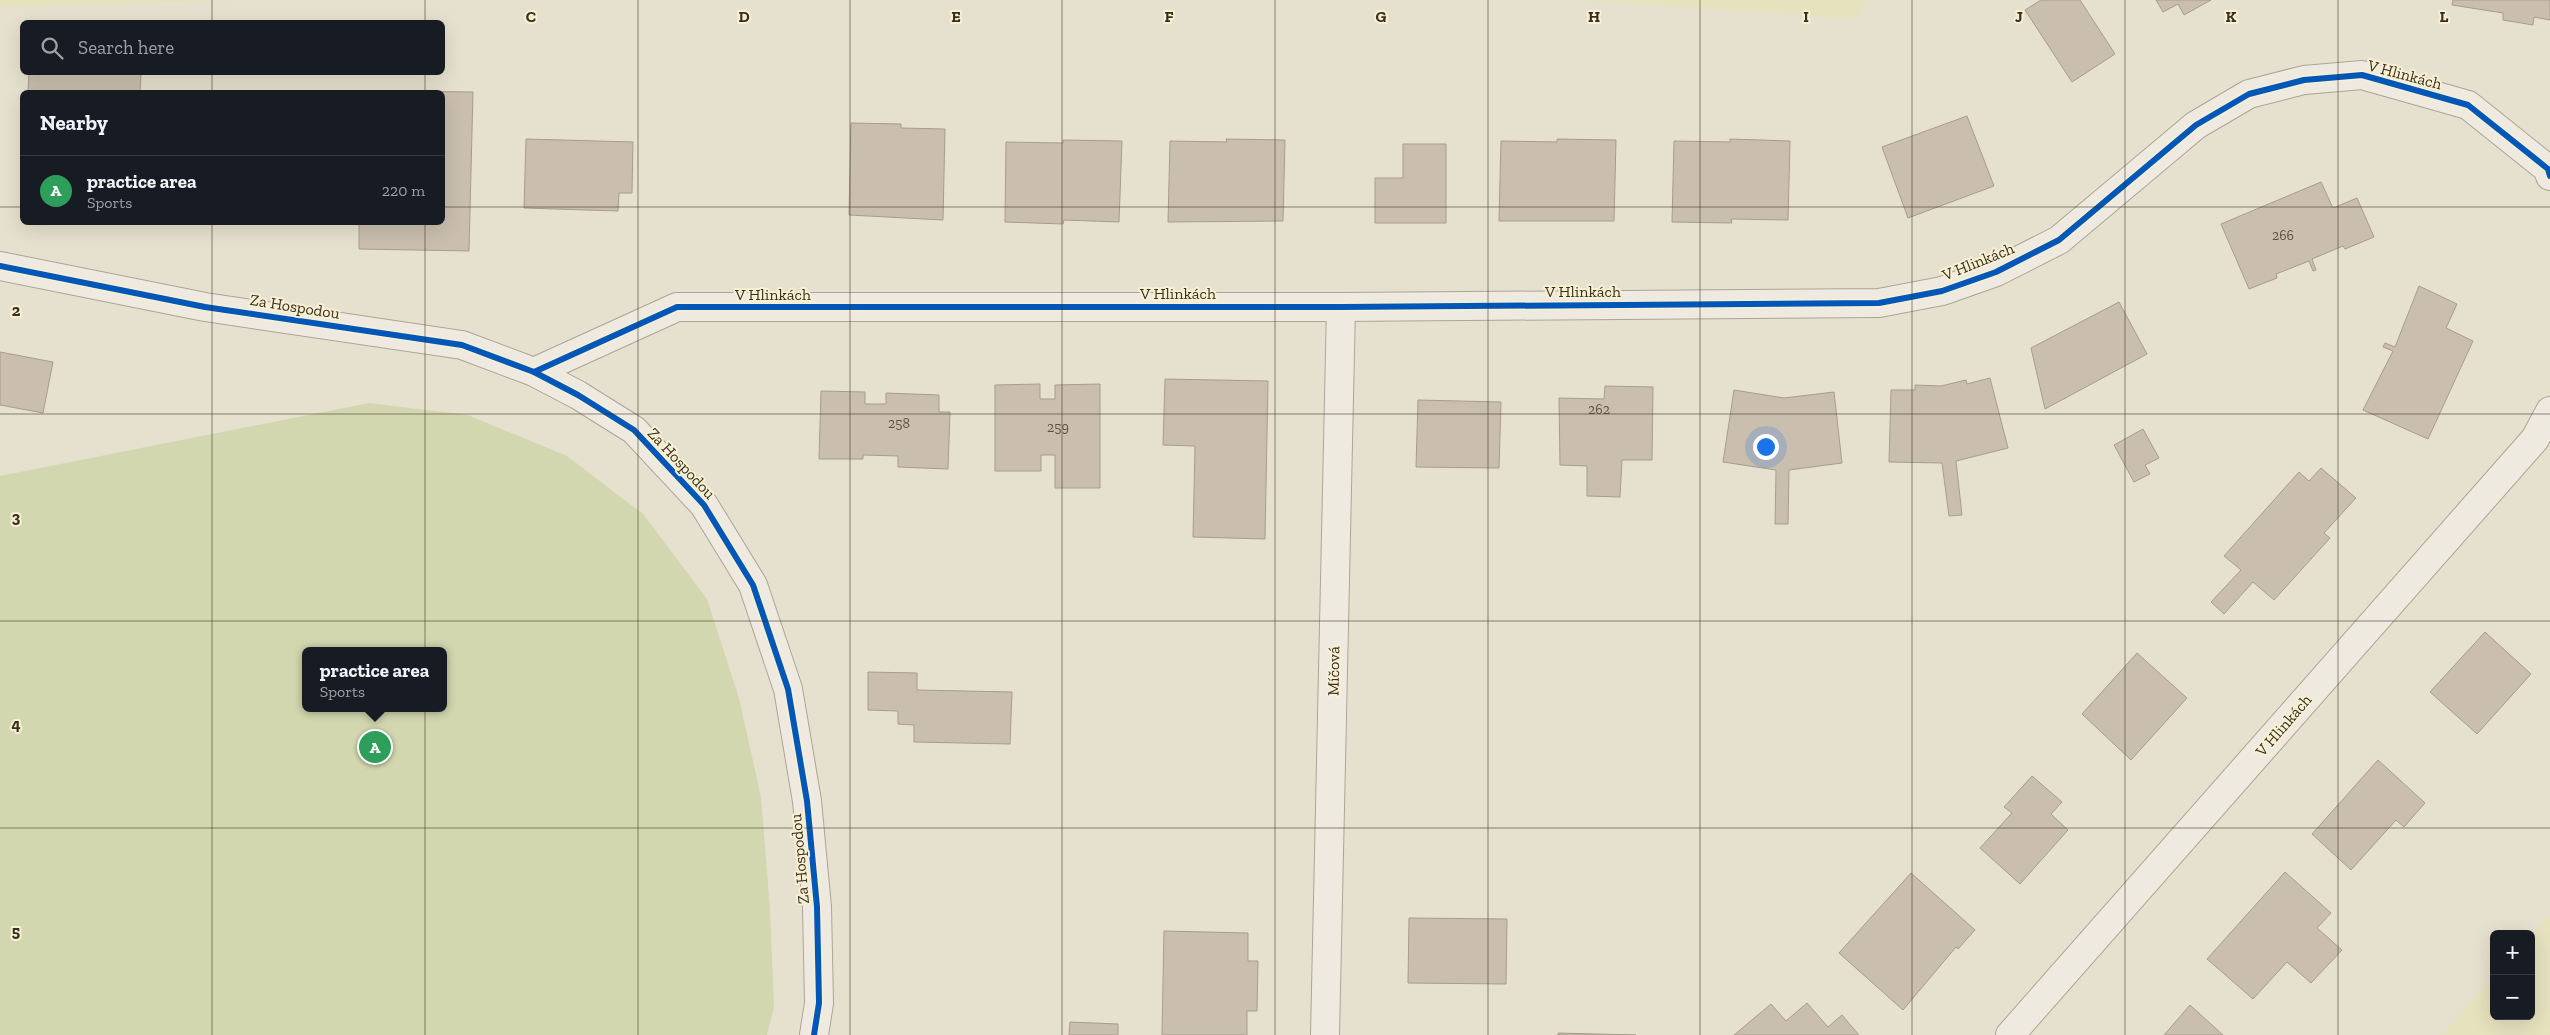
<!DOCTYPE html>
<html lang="en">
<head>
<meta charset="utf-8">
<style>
	:root { --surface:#171b24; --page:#242831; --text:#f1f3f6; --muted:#9ea1a6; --line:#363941; --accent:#d93025 }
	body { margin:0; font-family:"Zilla Slab",serif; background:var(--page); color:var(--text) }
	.controls { position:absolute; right:15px; bottom:15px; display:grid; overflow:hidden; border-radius:8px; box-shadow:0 5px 20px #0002 }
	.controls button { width:45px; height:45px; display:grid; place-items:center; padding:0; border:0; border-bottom:1px solid var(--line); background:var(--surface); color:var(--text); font:25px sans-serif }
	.you { position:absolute; left:1765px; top:446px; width:18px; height:18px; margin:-12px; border:4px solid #fff; border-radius:50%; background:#1a73e8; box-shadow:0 0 0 8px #1a73e833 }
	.badge { display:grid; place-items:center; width:32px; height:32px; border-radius:50%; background:var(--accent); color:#fff; font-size:16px; font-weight:700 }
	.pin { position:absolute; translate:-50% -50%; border:2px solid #fff; box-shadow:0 1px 5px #0006 }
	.popup { position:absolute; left:302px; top:647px; width:145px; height:65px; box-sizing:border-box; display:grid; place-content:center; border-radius:8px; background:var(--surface); filter:drop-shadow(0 1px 4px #0005); font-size:16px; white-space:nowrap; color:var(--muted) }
	.popup b { font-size:19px; color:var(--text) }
	.popup::after { content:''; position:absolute; left:50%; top:100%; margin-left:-10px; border:10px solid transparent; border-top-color:var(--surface) }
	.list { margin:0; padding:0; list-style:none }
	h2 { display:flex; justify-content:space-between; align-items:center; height:65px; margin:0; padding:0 20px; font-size:21px }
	h2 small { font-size:16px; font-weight:400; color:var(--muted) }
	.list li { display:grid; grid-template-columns:32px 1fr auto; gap:15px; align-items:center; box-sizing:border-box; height:70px; padding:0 20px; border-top:1px solid var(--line) }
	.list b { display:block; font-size:19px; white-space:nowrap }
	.list p { margin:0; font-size:16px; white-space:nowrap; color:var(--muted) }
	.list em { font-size:16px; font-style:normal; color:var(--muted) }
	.icon { flex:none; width:28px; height:28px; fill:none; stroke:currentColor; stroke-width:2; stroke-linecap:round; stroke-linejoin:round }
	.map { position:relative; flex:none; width:2550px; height:1035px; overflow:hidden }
	.search { position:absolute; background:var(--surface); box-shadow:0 5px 20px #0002; left:20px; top:20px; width:425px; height:55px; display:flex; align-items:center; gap:12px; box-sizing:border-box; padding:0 18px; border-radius:8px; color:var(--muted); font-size:19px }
	.panel { position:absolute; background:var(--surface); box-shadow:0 5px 20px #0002; left:20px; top:90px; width:425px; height:135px; border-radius:8px }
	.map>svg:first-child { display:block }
</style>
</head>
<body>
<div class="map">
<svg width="2550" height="1035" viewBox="0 0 2550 1035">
	<rect width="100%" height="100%" fill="#e6e1ce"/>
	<g fill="#e6e2be">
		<path d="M0,0H247L0,7Z"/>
		<path d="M1574,0H1866L1858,19Z"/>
		<path d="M2550,914V1035H2441L2494,976V1016H2531V935Z"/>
	</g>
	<path fill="#d3d7af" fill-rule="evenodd" d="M369,403L468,415L567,456L643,514L707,599L739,698L761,797L770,909L774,1007L767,1035H0V476ZM306,651H444V708H306Z"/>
	<g fill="#cabfae" stroke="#a79d8d">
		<path d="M2041,0H2080L2115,54L2072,82L2025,10Z"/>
		<path d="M2156,0H2211L2184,15L2178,4L2163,12Z"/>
		<path d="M2453,0H2550V20L2534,17L2533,25L2503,20V13L2452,5Z"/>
		<path d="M29,72L141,74L140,92H28Z"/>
		<path d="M400,91L473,92L469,251L359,249V222H442V92H400Z"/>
		<path d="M1967,116L1994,186L1908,218L1882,147Z"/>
		<path d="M851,123L901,124V128L945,129L943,220L849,215Z"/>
		<path d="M526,139L633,142L632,193H619L618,211L524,208Z"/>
		<path d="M1226,139L1285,140L1283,221L1168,222L1170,141L1227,142Z"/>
		<path d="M1557,139L1616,140L1614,221H1499L1501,141L1557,142Z"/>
		<path d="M1730,139L1790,141L1788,220L1731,219L1732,223L1672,222L1674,141L1730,142Z"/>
		<path d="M1063,140L1122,141L1119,222L1064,220L1063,224L1005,222L1006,142L1063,143Z"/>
		<path d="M1403,144H1446V223H1375V178H1403Z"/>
		<path d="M2321,182L2333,208L2357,198L2374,237L2345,249L2343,246L2312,259L2316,270L2313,271L2309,261L2276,274L2277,278L2249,289L2221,224Z"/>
		<path d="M2419,286L2457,304L2446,328L2473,341L2428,439L2363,410L2393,351L2383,347L2385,343L2395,347Z"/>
		<path d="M2119,302L2147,354L2045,409L2031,348Z"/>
		<path d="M0,352L53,362L43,413L0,405Z"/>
		<path d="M1990,378L2008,448L1956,461L1962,515L1949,516L1942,463L1889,462L1891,390H1915V385L1941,386L1966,380L1967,384Z"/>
		<path d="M1165,379L1268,381L1265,539L1193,537L1195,446L1163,445Z"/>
		<path d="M1040,384V399H1055V385L1100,384V488H1055V455H1041V471H995V385Z"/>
		<path d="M1605,386L1653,387L1652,460H1622L1620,497L1587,496V466L1560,465L1559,398L1604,399Z"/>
		<path d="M1734,390L1784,398L1834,392L1842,463L1789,470L1788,524H1775L1776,470L1723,462Z"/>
		<path d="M821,391L865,392V404H886V393L939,395V412H950L948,469L898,467V456L863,455V459H819Z"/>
		<path d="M1418,400L1501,402L1499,468L1416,467Z"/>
		<path d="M2143,429L2159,458L2145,465L2150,474L2134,482L2114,445Z"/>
		<path d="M2321,468L2356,498L2324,533L2330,538L2274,600L2253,582L2224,614L2211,602L2241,570L2224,556L2299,472L2309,481Z"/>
		<path d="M2485,632L2531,674L2477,734L2430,692Z"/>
		<path d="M2137,653L2187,698L2131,760L2082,714Z"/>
		<path d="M868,672L917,673V690L1012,692L1010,744L914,742V725L898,724V711L868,710Z"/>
		<path d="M2378,760L2425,803L2404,827L2396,820L2351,870L2312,834Z"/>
		<path d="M2032,776L2062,802L2051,814L2068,830L2020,884L1980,848L2012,813L2004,807Z"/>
		<path d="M2285,872L2331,913L2317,928L2342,950L2311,983L2287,962L2253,999L2207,959Z"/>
		<path d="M1911,873L1975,930L1958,949L1956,947L1903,1010L1839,953Z"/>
		<path d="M1409,918L1507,919L1506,984L1408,983Z"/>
		<path d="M1164,931L1248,933V961H1258L1257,1011H1247V1035H1162Z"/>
		<path d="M1807,1003L1828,1027L1842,1015L1859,1035H1734L1771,1004L1786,1021Z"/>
		<path d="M2190,1005L2223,1035H2164Z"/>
		<path d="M1070,1022L1118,1024V1035H1069Z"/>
		<path d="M1558,1033L1636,1035H1558Z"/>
	</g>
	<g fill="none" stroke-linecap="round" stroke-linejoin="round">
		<g stroke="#aba597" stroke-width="30">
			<g id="minor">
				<path d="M0,266L205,307L462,345L534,372L578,395L634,430L704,505L753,585L788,689L807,801L817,907L819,1003L814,1035"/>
				<path d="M534,372L677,307H1341L1879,303L1942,291L1996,272L2059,240L2196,125L2249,94L2304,80L2362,75L2468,105L2548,169L2550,176"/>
				<path d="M1325,1035L1341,307"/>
				<path d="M2010,1035L2535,439L2550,411"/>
			</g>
		</g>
		<use href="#minor" stroke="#eeeadf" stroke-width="28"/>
		<g stroke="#f7f0d3" stroke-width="9">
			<g id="cycleway">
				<path d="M0,266L205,307L462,345L534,372L578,395L634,430L704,505L753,585L788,689L807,801L817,907L819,1003L814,1035"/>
				<path d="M534,372L677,307H1341L1879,303L1942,291L1996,272L2059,240L2196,125L2249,94L2304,80L2362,75L2468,105L2548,169L2550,176"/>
			</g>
		</g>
		<use href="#cycleway" stroke="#0057b8" stroke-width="6"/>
	</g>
	<path fill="none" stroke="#3b2e1e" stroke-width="1" stroke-opacity="0.55" d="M212,0V22M425,0V22M638,0V1035M850,0V1035M1062,0V1035M1275,0V1035M1488,0V1035M1700,0V1035M1912,0V1035M2125,0V1035M2338,0V1035M212,72V92M425,72V92M0,207H22M442,207H2550M212,222V1035M425,222V1035M0,414H2550M0,621H2550M0,828H2550"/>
	<g text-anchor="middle" stroke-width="4" stroke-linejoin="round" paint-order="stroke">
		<g font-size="14" fill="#5f5242">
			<text x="2283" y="240">266</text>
			<text x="1599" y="414">262</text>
			<text x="899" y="428">258</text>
			<text x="1058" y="432">259</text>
		</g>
		<g font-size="16" fill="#3b2e1e" stroke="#f7f0d3">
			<text transform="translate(2405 74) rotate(15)" y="6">V Hlinkách</text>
			<text transform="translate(1978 261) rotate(-22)" y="6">V Hlinkách</text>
			<text x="1583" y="297">V Hlinkách</text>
			<text x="1178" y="299">V Hlinkách</text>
			<text x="773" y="300">V Hlinkách</text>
			<text transform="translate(295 306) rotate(9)" y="6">Za Hospodou</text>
			<text transform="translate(682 463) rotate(47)" y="6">Za Hospodou</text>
			<text transform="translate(1333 671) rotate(-89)" y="6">Míčová</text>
			<text transform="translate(2283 725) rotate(-49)" y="6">V Hlinkách</text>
			<text transform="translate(799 859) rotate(-95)" y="6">Za Hospodou</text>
		</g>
	</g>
	<g font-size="16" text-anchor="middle" font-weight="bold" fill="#3b2e1e" stroke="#f7f0d3" stroke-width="4" stroke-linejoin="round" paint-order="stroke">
		<text x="531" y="22">C</text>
		<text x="744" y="22">D</text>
		<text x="956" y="22">E</text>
		<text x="1169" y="22">F</text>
		<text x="1381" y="22">G</text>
		<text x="1594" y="22">H</text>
		<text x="1806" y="22">I</text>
		<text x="2019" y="22">J</text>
		<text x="2231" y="22">K</text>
		<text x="2444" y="22">L</text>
		<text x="16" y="316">2</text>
		<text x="16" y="523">3</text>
		<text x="16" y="730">4</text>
		<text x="16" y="937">5</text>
	</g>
</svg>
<div class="controls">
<button>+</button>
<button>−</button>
</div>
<div class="you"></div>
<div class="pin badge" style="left:375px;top:747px;background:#2e9e5b">A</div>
<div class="popup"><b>practice area</b>Sports</div>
<div class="search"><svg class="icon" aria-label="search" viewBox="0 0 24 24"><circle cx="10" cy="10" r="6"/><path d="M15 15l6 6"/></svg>Search here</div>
<section class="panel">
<h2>Nearby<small></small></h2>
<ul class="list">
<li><span class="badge" style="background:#2e9e5b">A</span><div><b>practice area</b><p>Sports</p></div><em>220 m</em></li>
</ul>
</section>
</div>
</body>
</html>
